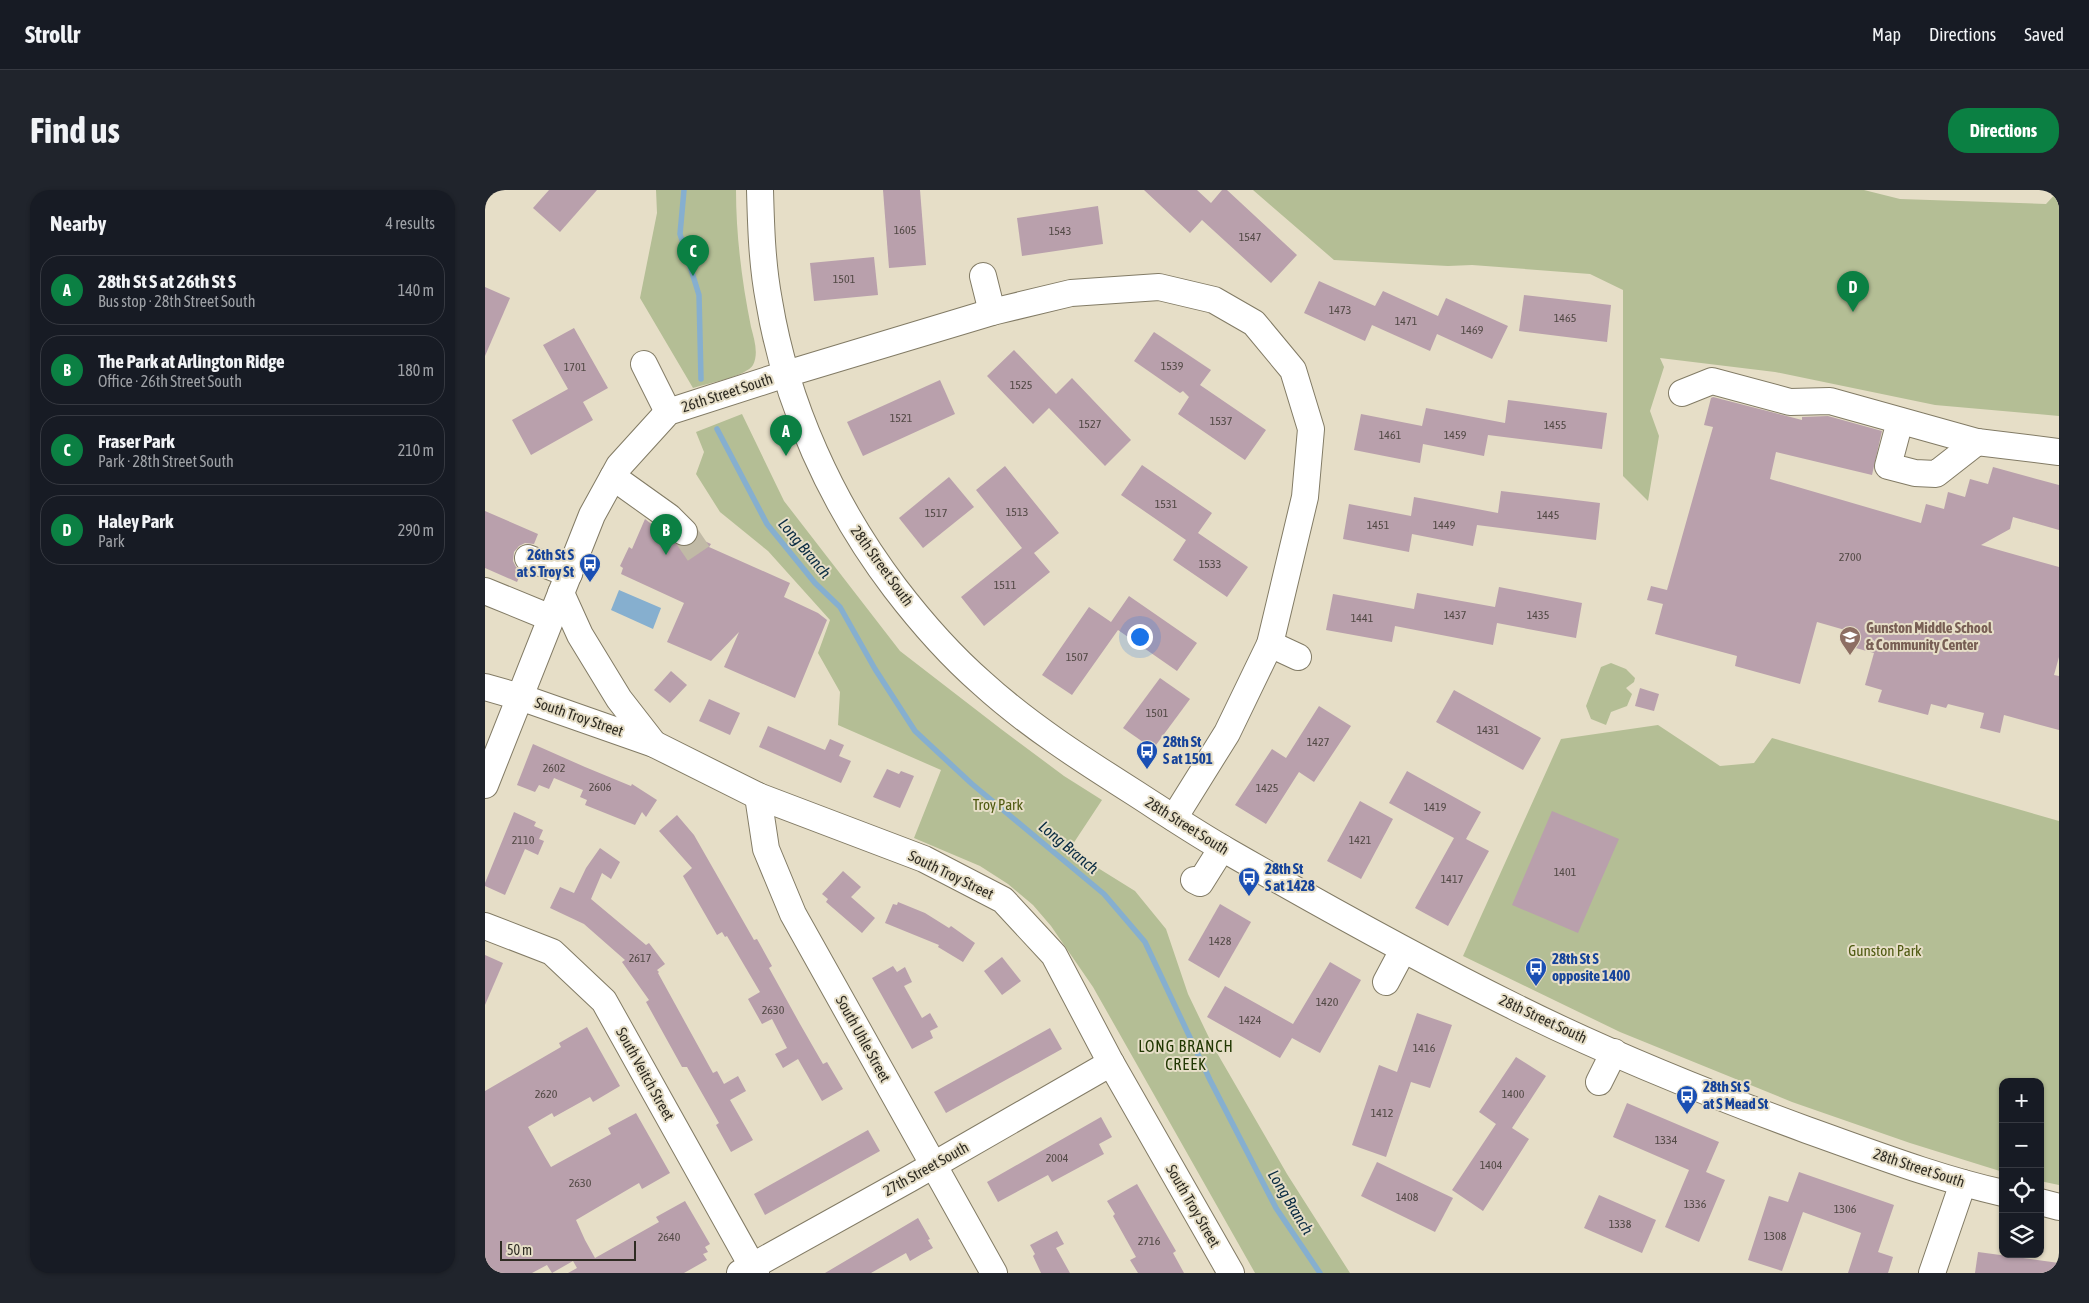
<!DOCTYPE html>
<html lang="en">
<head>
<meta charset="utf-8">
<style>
	:root { --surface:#171b24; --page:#20242c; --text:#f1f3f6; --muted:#9ea1a6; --line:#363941; --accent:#0b8043 }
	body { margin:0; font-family:"Asap Condensed",sans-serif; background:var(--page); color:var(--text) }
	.controls { position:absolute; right:15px; bottom:15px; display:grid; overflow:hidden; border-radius:10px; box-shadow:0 1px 4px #0004 }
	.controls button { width:45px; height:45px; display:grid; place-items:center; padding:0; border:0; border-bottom:1px solid var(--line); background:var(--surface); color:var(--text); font:25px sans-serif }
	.scale { position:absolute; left:15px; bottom:12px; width:136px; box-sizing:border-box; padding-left:5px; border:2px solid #2f2c23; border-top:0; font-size:14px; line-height:18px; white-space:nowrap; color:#2f2c23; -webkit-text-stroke:4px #e6dec7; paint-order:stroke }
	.you { position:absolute; left:654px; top:446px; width:18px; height:18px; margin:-12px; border:4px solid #fff; border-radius:50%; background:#1a73e8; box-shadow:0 0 0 8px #1a73e833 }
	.badge { display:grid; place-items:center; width:32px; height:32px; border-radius:50%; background:var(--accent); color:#fff; font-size:16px; font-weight:700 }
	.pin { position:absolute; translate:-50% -41px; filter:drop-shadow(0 1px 2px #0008) }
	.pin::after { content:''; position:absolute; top:26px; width:18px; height:15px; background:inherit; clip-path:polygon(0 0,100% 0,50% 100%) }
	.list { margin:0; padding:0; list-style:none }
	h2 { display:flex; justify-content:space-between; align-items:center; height:65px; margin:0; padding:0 20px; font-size:21px }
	h2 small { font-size:16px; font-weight:400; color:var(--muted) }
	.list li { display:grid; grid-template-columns:32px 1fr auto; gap:15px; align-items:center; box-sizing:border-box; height:70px; margin:0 10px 10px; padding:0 10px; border:1px solid var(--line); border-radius:20px }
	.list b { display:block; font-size:19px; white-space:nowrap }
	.list p { margin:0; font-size:16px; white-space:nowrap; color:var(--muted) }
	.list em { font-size:16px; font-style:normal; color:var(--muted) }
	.icon { flex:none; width:28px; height:28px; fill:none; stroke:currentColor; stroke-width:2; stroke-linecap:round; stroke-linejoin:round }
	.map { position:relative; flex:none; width:1574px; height:1083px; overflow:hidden; border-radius:20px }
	header { display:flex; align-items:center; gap:30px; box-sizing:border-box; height:70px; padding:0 25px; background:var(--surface); border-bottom:1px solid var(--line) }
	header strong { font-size:24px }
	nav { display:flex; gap:28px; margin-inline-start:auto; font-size:18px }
	.intro { display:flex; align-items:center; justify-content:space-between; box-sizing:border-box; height:120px; padding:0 30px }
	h1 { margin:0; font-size:35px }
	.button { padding:12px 22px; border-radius:20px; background:var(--accent); color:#fff; font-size:18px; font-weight:700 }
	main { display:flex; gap:30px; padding:0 30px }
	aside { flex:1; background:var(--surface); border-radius:20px; box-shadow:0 1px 4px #0004 }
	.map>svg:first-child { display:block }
</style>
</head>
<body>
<header>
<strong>Strollr</strong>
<nav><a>Map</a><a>Directions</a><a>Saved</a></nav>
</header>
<div class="intro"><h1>Find us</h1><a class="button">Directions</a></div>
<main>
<aside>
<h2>Nearby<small>4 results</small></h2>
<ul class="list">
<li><span class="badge">A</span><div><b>28th St S at 26th St S</b><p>Bus stop · 28th Street South</p></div><em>140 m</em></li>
<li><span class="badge">B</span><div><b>The Park at Arlington Ridge</b><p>Office · 26th Street South</p></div><em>180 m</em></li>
<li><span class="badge">C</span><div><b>Fraser Park</b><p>Park · 28th Street South</p></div><em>210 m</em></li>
<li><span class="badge">D</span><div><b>Haley Park</b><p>Park</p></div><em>290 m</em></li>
</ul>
</aside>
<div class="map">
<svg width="1574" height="1083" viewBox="0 0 1574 1083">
	<rect width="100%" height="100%" fill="#e6dec7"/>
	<g fill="#b4be95">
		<path d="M171,0H251C251,46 257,92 266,137C269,149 274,163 268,175C262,186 221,194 208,198L155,108L172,23Z"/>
		<path d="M768,0H1379L1415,9L1561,14L1574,0V226L1450,215L1290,182L1175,168L1179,177L1165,221L1174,246L1163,311L1138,286V100L1105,84L987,75L963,76L849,70Z"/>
		<path d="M257,224L299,311L415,461L516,539L579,586L617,610L584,660L650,701L681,739L703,804L728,856L802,984L865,1083H770L608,797L566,736L548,715L523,694L495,676L429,648L456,580L353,535L355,502L333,463L345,430L283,361L235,322L211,284L219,262L211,242Z"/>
		<path d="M1126,473L1141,479L1150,488L1149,492L1141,498L1147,504L1142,516L1126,522L1121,535L1106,529L1101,516L1116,477Z"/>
		<path d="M1173,535L1235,576L1269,573L1287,548L1574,631V995L1555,991V892H1518V982L1425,953L1307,912L1135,842L978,766L1076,549Z"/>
	</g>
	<path fill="#86afcf" d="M134,400L176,418L168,439L126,420Z"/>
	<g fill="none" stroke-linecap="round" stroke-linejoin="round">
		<g stroke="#86afcf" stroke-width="5.5">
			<path d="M199,0L195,44L214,105L216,189"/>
			<path d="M232,239L282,334L330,393L355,417L390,479L430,541L487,594L619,704L660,752L725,890L791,1018L835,1083"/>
		</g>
	</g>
	<g fill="#b9a0ac">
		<path d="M64,0H112L75,42L48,18Z"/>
		<path d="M398,0H435L441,75L404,78Z"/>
		<path d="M659,0H712L726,13L737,0H742L812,65L786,93L717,30L705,43Z"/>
		<path d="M613,16L618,54L537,66L532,28Z"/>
		<path d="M389,67L393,105L329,111L325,73Z"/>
		<path d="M834,91L890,116L898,101L953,126L961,108L1023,136L1007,169L952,144L945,161L887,135L880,151L819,123Z"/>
		<path d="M0,97L25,108L0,166Z"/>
		<path d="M1039,105L1126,115L1122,152L1034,141Z"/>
		<path d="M89,138L123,198L98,212L108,230L46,265L27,230L83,199L58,155Z"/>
		<path d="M669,142L726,180L715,195L781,240L760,270L693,224L704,207L698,201L695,203L649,171Z"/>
		<path d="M529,160L571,204L587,188L646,250L620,276L564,218L548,234L502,186Z"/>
		<path d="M455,190L470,224L378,266L362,232Z"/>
		<path d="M1228,207L1317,230V227L1343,226L1397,241L1387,285L1291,262L1285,289L1436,333L1441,314L1459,319L1463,302L1480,307L1485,289L1503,294L1508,277L1574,295V340L1528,327L1525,339L1496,355L1574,377V467L1569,485L1574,486V540L1519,525L1515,543L1495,538L1499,523L1463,514L1461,518L1446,514L1443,525L1393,512L1397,500L1380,495L1389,463L1356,454L1360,440L1332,432L1315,494L1250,476L1252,466L1170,444L1178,414L1162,410L1166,396L1182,400L1228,237L1219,235L1226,208Z"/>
		<path d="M1023,210L1122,223L1117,259L1003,245L999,266L938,254L935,273L869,260L876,224L937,236L941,218L1020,233Z"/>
		<path d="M657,275L727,323L713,343L763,377L742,407L688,370L701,350L636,305Z"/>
		<path d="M520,276L574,343L549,363L565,382L499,436L476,407L537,358L491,300Z"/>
		<path d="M464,287L489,317L438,358L414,328Z"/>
		<path d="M1016,301L1115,313L1111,350L992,335L988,356L927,344L924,362L858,349L864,314L926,326L929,307L1013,323Z"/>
		<path d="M0,321L53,344L49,354L40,353L34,356L29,362L28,371L31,377L37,381L32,392L0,378Z"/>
		<path d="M160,329L195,356H203L209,353L213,348L226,354L224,357L305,393L299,407L333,423L342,430L310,508L239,477L254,442L226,471L182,452L199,413L136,384L138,378L135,376L144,357L147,359Z"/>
		<path d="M1014,397L1097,413L1091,448L1012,433L1008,455L910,436L907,452L841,440L848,404L929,419L932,403L1010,417Z"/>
		<path d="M644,406L712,453L692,481L633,440L587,505L557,485L604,417L626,432Z"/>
		<path d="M186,481L202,495L185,513L169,500Z"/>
		<path d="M675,488L705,509L668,559L638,538Z"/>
		<path d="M1155,498L1174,504L1169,521L1150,516Z"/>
		<path d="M969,500L1056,548L1038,580L951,532Z"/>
		<path d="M224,509L255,523L245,545L214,531Z"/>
		<path d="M834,516L866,536L829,592L814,582L781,634L750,615L787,559L801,568Z"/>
		<path d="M283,536L340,560L345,549L359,555L354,566L366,571L356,593L274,557Z"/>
		<path d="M48,554L100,577L146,596L147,594L172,610L161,627L157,622L150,635L100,615L102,610L95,607L98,600L69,588L64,599L54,595L50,602L32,595Z"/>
		<path d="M402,579L414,584L416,581L429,586L415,618L388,607Z"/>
		<path d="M922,581L996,622L981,649L1004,661L963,736L930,718L969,648L904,613Z"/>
		<path d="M875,611L908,629L876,689L842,671Z"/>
		<path d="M1067,621L1134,649L1093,743L1027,715Z"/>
		<path d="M29,622L51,632L49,636L58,640L54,649L59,651L53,665L40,659L20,705L0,696V693Z"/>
		<path d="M192,625L209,645L269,750L272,749L287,776L284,778L315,834L338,874L342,872L358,899L337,911L313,869L298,878L290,864L302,858L287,829L277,834L263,809L275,802L242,746L240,747L237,742L232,745L198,686L207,678L174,641Z"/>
		<path d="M115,658L135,672L126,689L117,683L106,709L161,755L164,753L180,774L172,780L174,782L173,783L228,883L232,881L239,894L253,886L261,901L245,910L268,950L246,962L231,935L234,933L202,877H197L161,812L164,810L137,772L140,770L99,734L65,718L75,697L89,703L101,678Z"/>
		<path d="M358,681L376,697L366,707L390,728L377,743L341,712L343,709L337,704Z"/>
		<path d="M413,712L440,723L464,738L466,736L490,753L478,772L453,757L454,755L400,733L408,714L412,715Z"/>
		<path d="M735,714L766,732L734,788L703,770Z"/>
		<path d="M0,765L18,773L0,815Z"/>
		<path d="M517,767L536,791L517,805L499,781Z"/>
		<path d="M845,772L876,790L835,863L807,848L795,868L722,827L740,796L808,834Z"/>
		<path d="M408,776L412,782L420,777L427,792L419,796L437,828L445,823L453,837L445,841L448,848L427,859L387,788Z"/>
		<path d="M932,823L967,835L945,898L926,892L901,967L867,955L894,875L912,882Z"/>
		<path d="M102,837L135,896L108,912L105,907L69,927L67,923L43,937L60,967L66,977L126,944L123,938L151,923L185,983L157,999L154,993L91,1030L100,1050L110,1068L174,1032L171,1027L200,1011L225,1054L220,1057L223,1062L218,1064L222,1070L199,1083H83L92,1078L88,1071L67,1083L62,1075L47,1083H0V901L76,857L74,853Z"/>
		<path d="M565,838L577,859L461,923L449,902Z"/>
		<path d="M1031,867L1061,886L1027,938L1044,949L998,1021L967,1000L1011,934L994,922Z"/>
		<path d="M1142,913L1234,952L1221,982L1240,990L1214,1052L1180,1037L1204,980L1128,947Z"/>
		<path d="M616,927L627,947L614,954L619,964L567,992L563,985L513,1012L502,992Z"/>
		<path d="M383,940L395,961L280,1025L269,1004Z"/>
		<path d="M892,972L968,1008L950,1042L876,1006Z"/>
		<path d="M1314,982L1409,1015L1393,1062L1408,1067L1403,1083H1363L1376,1043L1318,1022L1297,1081L1263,1070L1284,1006L1303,1012Z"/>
		<path d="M652,994L691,1061L688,1063L699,1083H653L645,1070L651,1067L628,1026L630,1024L622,1011Z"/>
		<path d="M1114,1005L1171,1030L1157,1063L1099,1038Z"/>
		<path d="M433,1028L445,1049L443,1050L448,1058L437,1064L425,1071L421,1063L386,1083H340Z"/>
		<path d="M572,1041L579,1054L571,1058L585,1083H556L548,1066L550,1064L545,1055Z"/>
		<path d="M1493,1062L1574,1073V1083H1490Z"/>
	</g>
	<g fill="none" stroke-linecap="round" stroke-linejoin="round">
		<path stroke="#c1baa6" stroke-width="26" stroke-dasharray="26 13" stroke-linecap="butt" d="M199,342L218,370"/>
		<g stroke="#827b65" stroke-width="28">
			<g id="minor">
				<path d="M275,0C276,37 277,74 284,111C301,214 347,315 410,398C436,432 465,465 497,493C543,535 598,570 650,603C681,623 712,644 744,662C838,716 933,769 1030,817C1124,864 1224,904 1322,940C1387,963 1451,988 1518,1003"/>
				<path d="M498,86L507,122"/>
				<path d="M159,174L183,222"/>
				<path d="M1197,203L1227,191L1305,212L1345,211L1492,252L1574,262"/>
				<path d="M1415,231L1403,276L1430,283L1451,284L1492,252"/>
				<path d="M128,287L184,327L199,342"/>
				<path d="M43,368L84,384"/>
				<path d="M0,401L66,428"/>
				<path d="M76,403L95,445L134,509L169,554"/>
				<path d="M785,454L813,467"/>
				<path d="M0,497L35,507L169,554L273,606L439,669L518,710L569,765L626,873L746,1083"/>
				<path d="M0,595L107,325L134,276L183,222L301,184L507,122L586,103L674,97L729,110L769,133L808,180L826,239L820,307L785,454L742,543L689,628"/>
				<path d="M273,606L281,659L308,724L509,1083"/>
				<path d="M709,690L715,693L737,658"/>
				<path d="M0,736L67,762L119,811L271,1083"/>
				<path d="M901,792L918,760"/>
				<path d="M1114,892L1129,862"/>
				<path d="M1555,1012L1574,1017"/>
				<path d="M255,1083L426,988L626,873"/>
				<path d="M1447,1083L1478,993"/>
			</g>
		</g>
		<use href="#minor" stroke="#fff" stroke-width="26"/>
	</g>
	<defs>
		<g id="bus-pin" transform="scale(1.125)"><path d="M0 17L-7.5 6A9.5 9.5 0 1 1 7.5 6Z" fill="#1a4fb4" stroke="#e6dec7"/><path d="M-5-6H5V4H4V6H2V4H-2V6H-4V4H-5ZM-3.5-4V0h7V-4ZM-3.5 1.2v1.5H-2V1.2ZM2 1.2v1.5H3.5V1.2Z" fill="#fff"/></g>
		<g id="school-pin" transform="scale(1.125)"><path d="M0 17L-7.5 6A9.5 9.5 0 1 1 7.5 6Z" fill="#8d6e63" stroke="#e6dec7"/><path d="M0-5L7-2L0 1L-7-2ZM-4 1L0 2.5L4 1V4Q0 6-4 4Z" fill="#fff"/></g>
	</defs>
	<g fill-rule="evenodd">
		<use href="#bus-pin" x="105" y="374"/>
		<use href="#school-pin" x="1365" y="447"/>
		<use href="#bus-pin" x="662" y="561"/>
		<use href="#bus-pin" x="764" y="688"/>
		<use href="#bus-pin" x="1051" y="778"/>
		<use href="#bus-pin" x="1202" y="906"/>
	</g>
	<g text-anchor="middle" stroke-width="4" stroke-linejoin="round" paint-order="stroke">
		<g font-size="12" fill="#524945">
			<text x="420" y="44">1605</text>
			<text x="575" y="45">1543</text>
			<text x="765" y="51">1547</text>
			<text x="359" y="93">1501</text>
			<text x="855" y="124">1473</text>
			<text x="1080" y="132">1465</text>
			<text x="921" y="135">1471</text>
			<text x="987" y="144">1469</text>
			<text x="687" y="180">1539</text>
			<text x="90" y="181">1701</text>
			<text x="536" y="199">1525</text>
			<text x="416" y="232">1521</text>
			<text x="736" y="235">1537</text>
			<text x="605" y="238">1527</text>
			<text x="1070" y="239">1455</text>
			<text x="905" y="249">1461</text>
			<text x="970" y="249">1459</text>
			<text x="681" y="318">1531</text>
			<text x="532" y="326">1513</text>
			<text x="451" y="327">1517</text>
			<text x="1063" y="329">1445</text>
			<text x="893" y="339">1451</text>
			<text x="959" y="339">1449</text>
			<text x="1365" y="371">2700</text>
			<text x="725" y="378">1533</text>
			<text x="520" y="399">1511</text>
			<text x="970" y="429">1437</text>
			<text x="1053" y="429">1435</text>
			<text x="877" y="432">1441</text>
			<text x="592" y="471">1507</text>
			<text x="672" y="527">1501</text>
			<text x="1003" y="544">1431</text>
			<text x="833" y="556">1427</text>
			<text x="69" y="582">2602</text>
			<text x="115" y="601">2606</text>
			<text x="782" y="602">1425</text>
			<text x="950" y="621">1419</text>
			<text x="38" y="654">2110</text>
			<text x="875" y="654">1421</text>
			<text x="1080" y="686">1401</text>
			<text x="967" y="693">1417</text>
			<text x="735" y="755">1428</text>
			<text x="155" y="772">2617</text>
			<text x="842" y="816">1420</text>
			<text x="288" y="824">2630</text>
			<text x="765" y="834">1424</text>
			<text x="939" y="862">1416</text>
			<text x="61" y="908">2620</text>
			<text x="1028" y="908">1400</text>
			<text x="897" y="927">1412</text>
			<text x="1181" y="954">1334</text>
			<text x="572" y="972">2004</text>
			<text x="1006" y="979">1404</text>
			<text x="95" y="997">2630</text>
			<text x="922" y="1011">1408</text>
			<text x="1210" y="1018">1336</text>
			<text x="1360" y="1023">1306</text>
			<text x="1135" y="1038">1338</text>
			<text x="1290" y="1050">1308</text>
			<text x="184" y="1051">2640</text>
			<text x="664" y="1055">2716</text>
		</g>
		<g font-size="15" fill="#2f2c23" stroke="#e6dec7">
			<text transform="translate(242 203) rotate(-18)" y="5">26th Street South</text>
			<text transform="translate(397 376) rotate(54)" y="5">28th Street South</text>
			<text transform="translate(94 527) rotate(19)" y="5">South Troy Street</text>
			<text transform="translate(702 636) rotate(32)" y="5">28th Street South</text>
			<text transform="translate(466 685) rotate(26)" y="5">South Troy Street</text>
			<text transform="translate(1058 829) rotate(25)" y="5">28th Street South</text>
			<text transform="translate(378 849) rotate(61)" y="5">South Uhle Street</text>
			<text transform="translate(160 884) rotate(61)" y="5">South Veitch Street</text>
			<text transform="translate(1434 978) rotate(18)" y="5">28th Street South</text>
			<text transform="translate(441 979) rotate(-29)" y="5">27th Street South</text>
			<text transform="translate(708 1016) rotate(60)" y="5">South Troy Street</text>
		</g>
		<g font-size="15" font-weight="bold" fill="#164399" stroke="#e6dec7" text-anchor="start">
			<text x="89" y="370" text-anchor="end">26th St S<tspan x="89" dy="17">at S Troy St</tspan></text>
			<text x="678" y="557">28th St<tspan x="678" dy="17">S at 1501</tspan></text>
			<text x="780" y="684">28th St<tspan x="780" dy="17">S at 1428</tspan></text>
			<text x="1067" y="774">28th St S<tspan x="1067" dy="17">opposite 1400</tspan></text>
			<text x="1218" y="902">28th St S<tspan x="1218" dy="17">at S Mead St</tspan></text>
		</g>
		<g font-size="15" font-weight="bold" fill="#785e54" stroke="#e6dec7" text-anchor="start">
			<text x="1381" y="443">Gunston Middle School<tspan x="1381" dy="17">&amp; Community Center</tspan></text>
		</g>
		<g font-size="15" fill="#4f5a11" stroke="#e6dec7">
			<text x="513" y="620">Troy Park</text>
			<text x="1400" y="766">Gunston Park</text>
		</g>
		<g font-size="16" font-style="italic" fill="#0a2c43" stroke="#e6dec7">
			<text transform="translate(320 358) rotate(50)" y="6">Long Branch</text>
			<text transform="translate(584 657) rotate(40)" y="6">Long Branch</text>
			<text transform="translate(806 1012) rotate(59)" y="6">Long Branch</text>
		</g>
		<g font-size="16" letter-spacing="1" fill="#213702" stroke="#e6dec7">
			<text x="701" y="862">LONG BRANCH<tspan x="701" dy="18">CREEK</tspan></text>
		</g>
	</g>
</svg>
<div class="controls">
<button>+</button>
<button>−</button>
<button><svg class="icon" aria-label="locate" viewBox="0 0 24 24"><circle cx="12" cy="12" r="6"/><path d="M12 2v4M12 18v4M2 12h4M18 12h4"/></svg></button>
<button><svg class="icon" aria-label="layers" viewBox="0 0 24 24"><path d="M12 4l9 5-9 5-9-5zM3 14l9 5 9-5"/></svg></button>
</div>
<div class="scale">50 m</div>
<div class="you"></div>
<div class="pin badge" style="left:301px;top:266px">A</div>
<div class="pin badge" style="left:181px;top:365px">B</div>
<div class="pin badge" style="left:208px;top:86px">C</div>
<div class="pin badge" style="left:1368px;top:122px">D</div>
</div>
</main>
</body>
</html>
